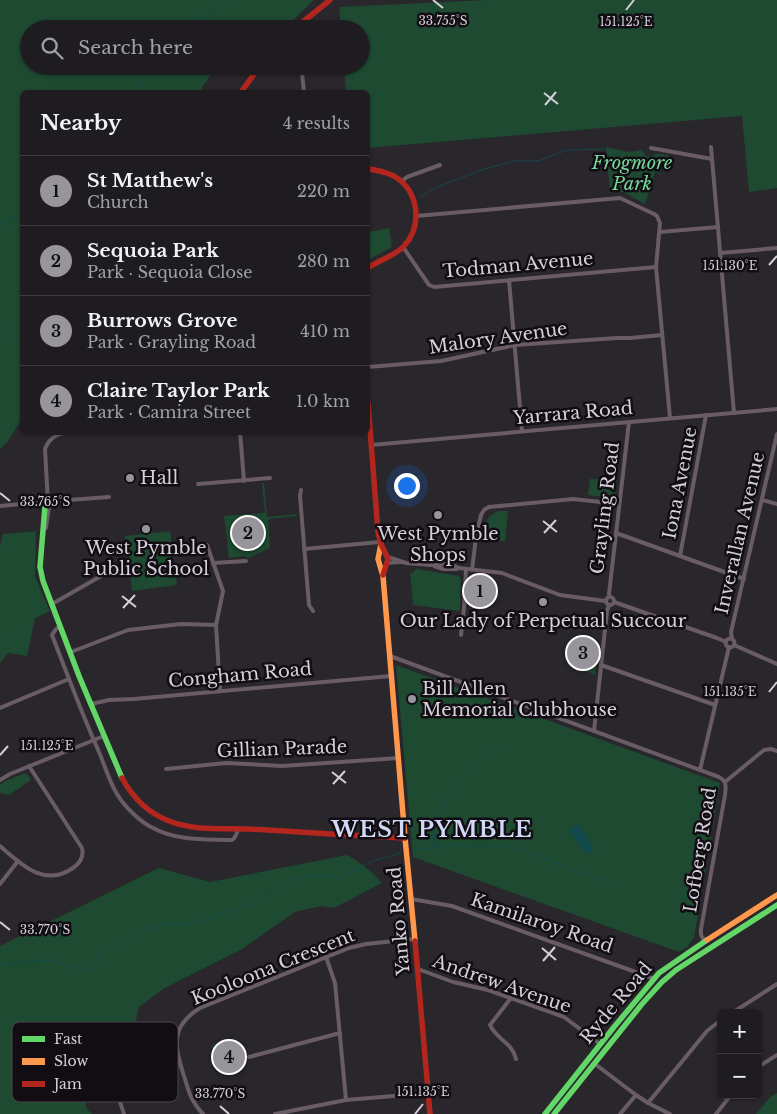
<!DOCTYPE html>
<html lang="en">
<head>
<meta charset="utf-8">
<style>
	:root { --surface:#1f1c21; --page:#2c292e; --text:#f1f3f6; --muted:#a1a1a5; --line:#3c3a3f; --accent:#98949c }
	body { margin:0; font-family:"Libre Baskerville",serif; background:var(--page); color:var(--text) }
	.controls { position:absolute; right:15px; bottom:15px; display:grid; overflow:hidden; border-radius:8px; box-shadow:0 1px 4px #0004 }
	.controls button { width:45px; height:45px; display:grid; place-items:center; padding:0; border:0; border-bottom:1px solid var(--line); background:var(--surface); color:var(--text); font:25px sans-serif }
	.you { position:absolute; left:406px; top:485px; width:18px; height:18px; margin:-12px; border:4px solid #fff; border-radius:50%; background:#1a73e8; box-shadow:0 0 0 8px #1a73e833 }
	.badge { display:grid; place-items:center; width:32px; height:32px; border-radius:50%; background:var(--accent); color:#111; font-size:16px; font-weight:700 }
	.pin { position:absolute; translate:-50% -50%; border:2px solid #fff; box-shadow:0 1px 5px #0006 }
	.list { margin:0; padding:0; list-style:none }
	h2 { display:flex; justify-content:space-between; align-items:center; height:65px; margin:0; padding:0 20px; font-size:21px }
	h2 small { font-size:16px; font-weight:400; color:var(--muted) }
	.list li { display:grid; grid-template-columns:32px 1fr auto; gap:15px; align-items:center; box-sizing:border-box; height:70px; padding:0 20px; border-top:1px solid var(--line) }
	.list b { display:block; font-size:19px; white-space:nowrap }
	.list p { margin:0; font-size:16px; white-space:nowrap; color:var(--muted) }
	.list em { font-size:16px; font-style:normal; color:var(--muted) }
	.icon { flex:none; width:28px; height:28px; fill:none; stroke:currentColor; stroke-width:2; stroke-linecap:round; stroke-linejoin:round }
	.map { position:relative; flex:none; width:777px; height:1114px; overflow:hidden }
	.search { position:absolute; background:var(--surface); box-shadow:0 1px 4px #0004; left:20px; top:20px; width:350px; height:55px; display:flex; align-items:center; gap:12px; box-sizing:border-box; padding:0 18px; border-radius:28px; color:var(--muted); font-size:19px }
	.panel { position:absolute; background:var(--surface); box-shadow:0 1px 4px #0004; left:20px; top:90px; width:350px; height:345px; border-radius:8px }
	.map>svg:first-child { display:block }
</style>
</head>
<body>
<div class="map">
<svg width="777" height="1114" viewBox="0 0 777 1114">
	<rect width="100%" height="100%" fill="#29262c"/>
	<g fill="#1d4a30">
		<path d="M0,0H314L284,29H29V66H217L199,92H22V418L7,443L0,449Z"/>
		<path d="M487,0H777V188L749,192L742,116L368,148V92H346L344,66H361V29H341L339,7Z"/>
		<path d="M606,147L628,152L642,150C648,160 648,156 657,154C661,154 667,155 670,156L656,169L645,204L623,192L610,193Z"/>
		<path d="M389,228L392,247L368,260V232Z"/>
		<path d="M590,479L617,480L615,496L612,498L588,495Z"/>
		<path d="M262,483H264L267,517L297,514V516L268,519L270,548L249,558L243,556L229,558L224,516L265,513Z"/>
		<path d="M498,511H508L505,541L483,539C485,527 485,516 498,511Z"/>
		<path d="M36,531L35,577L50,611L35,618L27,656L8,653L0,663V545L3,534Z"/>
		<path d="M170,531L177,585L132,591L125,536Z"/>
		<path d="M417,569L459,576L461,579L460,611L413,605L410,573H413L414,571Z"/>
		<path d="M571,642L598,645L595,675L568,665Z"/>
		<path d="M396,665L720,783L694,938L687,947L679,952L413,857Z"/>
		<path d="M25,773L29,776L31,780L9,795L0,793V785L5,781Z"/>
		<path d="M347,855C361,863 372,871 382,883L334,908L321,906L295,912L242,949L163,989L139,1007L131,1043L107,1052L77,1072L87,1109L92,1114H0V946L159,868L210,882Z"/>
		<path d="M215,1043L242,1054V1060L219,1070L212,1046Z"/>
		<path d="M777,1093V1114H756L770,1097Z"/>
	</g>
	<path fill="#12494d" d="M578,824L594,849L586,855L569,830Z"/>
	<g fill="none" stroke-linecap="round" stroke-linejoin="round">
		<g stroke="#12494d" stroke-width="1">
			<path d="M189,29L226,0"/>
			<path d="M135,92L154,66"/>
			<path d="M420,197L437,187L482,170L513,161H538L567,150L608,149L661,174"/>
			<path d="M0,224L22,214"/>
			<path d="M0,327L7,331L22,350"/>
			<path d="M0,648L11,640L21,628"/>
			<path d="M435,847L434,820L458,782L481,759L497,746"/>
			<path d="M414,849H426L449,845L511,846L567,867"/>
			<path d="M574,870L614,885"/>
			<path d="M0,965L48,960L78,969L87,968L93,964L102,952L110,946L121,943L131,937L144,930L161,925L195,923L226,913L251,903L279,886L293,880L321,874L337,878L373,861L401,853"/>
		</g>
		<g stroke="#6a5c64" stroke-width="4">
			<path d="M299,66L302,73L304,92"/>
			<path d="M711,147L734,413"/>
			<path d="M651,148L712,159"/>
			<path d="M402,181L407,177L440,165"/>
			<path d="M416,216L620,198L654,214L657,216L660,223L656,267L670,418"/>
			<path d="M660,232L718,227"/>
			<path d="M403,247L429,285L434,287L656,267"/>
			<path d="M720,253L777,248"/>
			<path d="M509,280L522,431"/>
			<path d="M368,367L441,361L515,345L617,338H630L662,335"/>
			<path d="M240,432L244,481"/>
			<path d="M371,445L777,409"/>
			<path d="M198,484L270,478"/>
			<path d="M301,490L300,496L309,605L313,611"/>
			<path d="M762,500L777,504"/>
			<path d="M0,506L42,502L109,497"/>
			<path d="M46,528L49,507L48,503L45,449C49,438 57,434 68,432"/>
			<path d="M616,533L744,579"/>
			<path d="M207,545L223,591L216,625L220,691"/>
			<path d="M304,549L380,542"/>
			<path d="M680,556L706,415"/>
			<path d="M388,557L406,563L431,565L444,564L452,565L459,568L502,573L560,595L605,601"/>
			<path d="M213,563L246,561"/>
			<path d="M387,563L401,562"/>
			<path d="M434,566L443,569H457"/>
			<path d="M472,570L476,537L481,515L484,510L489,507L573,499L619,504"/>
			<circle cx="610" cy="601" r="4"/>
			<path d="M610,597L609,594L629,422"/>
			<path d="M614,602L717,638L726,642"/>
			<path d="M52,604L115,568"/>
			<path d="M60,626L56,629L52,635C67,674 82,714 99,752C105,766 109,781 117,794C124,806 140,822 153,828C177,841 205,839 232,840C236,837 237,834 238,829"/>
			<path d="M461,635L464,608L466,569"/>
			<circle cx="730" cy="643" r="4.5"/>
			<path d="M732,639L731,632L777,434"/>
			<path d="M734,645L777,664"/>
			<path d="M71,652L128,630L181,624L216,625"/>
			<path d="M390,656L719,777C727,781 726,787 725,795L701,929V935L705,942"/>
			<path d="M601,665L715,705"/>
			<path d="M91,704L109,700L134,699L391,676"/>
			<path d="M0,708L69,679"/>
			<path d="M594,731L607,611L609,605"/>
			<path d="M166,769L226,763L282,766L399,758"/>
			<path d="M700,770L729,647"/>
			<path d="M0,780L10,774L104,736"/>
			<path d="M725,782L764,750L771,749L777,751"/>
			<path d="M0,846C21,864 44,888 73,868C80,863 84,856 82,848L29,766"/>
			<path d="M0,884L18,861"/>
			<path d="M411,899L452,906L655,979"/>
			<path d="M326,957L335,983L346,1100"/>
			<path d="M418,969L453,982L488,990L564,1017L600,1044"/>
			<path d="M511,998L490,1025C496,1039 512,1042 516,1059"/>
			<path d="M732,1013L777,984"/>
			<path d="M249,1057L340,1033"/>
			<path d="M595,1064L636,1095L648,1103L670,1114"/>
			<path d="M758,1067L777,1055"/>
			<path d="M113,1080L124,1114"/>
			<path d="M648,1103L707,1031L721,1020"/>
			<path d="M203,1114C191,1102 189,1092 184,1076C175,1047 169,1027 200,1008L349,948L366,944L414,939"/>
			<path d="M275,1114L346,1100L429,1093"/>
			<path d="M620,1114L636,1095"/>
			<path d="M716,1114L731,1095"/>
		</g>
		<g stroke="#63d668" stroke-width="5.5">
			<path d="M48,503L45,506L40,567L43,581L79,676L122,778"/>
			<path d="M545,1114L614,1027L659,973L707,940"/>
			<path d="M554,1114L642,1004L662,982L676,970L777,905"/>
		</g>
		<g stroke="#ff974d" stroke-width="5.5">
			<path d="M381,544L378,559L383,576L405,838L415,941"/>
			<path d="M707,940L777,895"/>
		</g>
		<g stroke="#b3261e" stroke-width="5.5">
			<path d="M294,29L330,0"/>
			<path d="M241,92L260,66"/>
			<path d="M368,169C377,170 385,172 394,176C419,191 423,225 404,246C395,256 379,260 368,268"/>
			<path d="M368,403L378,532L381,544L388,559L383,575"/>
			<path d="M122,778C133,798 148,813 169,821C194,831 222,828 248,829C301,832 353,836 405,838"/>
			<path d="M415,941L430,1114"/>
		</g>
	</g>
	<path fill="none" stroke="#d4cfd8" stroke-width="2" d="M433,0L443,8M626,10L634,0M544,93L558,104M545,105L556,92M769,265L777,256M0,493L10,501M543,521L557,532M544,533L556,520M122,596L136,607M123,608L135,595M769,692L777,682M0,755L8,746M332,772L346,783M333,784L345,771M0,922L10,930M542,948L556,960M543,961L555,947M220,1106L229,1114M415,1114L423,1104"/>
	<g fill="#98949c" stroke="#110d13" stroke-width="2">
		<circle cx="130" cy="478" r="5"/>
		<circle cx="438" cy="515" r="5"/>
		<circle cx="146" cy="529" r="5"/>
		<circle cx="543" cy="602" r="5"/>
		<circle cx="412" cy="699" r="5"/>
	</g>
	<g text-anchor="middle" stroke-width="5" stroke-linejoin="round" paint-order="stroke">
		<g font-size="18" font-style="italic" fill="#76d99b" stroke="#110d13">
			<text x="632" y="169">Frogmore<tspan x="632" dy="21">Park</tspan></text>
		</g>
		<g font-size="18" fill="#d4cfd8" stroke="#110d13">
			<text transform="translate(518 265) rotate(-5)" y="6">Todman Avenue</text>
			<text transform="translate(498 338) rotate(-8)" y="6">Malory Avenue</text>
			<text transform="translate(573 413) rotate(-5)" y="6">Yarrara Road</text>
			<text transform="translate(680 483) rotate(-79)" y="6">Iona Avenue</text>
			<text transform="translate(605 508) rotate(-83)" y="6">Grayling Road</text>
			<text transform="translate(740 533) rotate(-77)" y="6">Inverallan Avenue</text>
			<text transform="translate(240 675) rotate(-5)" y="6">Congham Road</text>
			<text transform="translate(282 749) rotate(-2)" y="6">Gillian Parade</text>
			<text transform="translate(700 850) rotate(-81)" y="6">Lofberg Road</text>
			<text transform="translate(399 921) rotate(-95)" y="6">Yanko Road</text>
			<text transform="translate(542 923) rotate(19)" y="6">Kamilaroy Road</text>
			<text transform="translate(273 967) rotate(-22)" y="6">Kooloona Crescent</text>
			<text transform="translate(502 984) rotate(19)" y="6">Andrew Avenue</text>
			<text transform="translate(616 1003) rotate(-50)" y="6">Ryde Road</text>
		</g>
		<g font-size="18" fill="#d4cfd8" stroke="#110d13">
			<text x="140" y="484" text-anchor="start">Hall</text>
			<text x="438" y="540">West Pymble<tspan x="438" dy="21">Shops</tspan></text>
			<text x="146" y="554">West Pymble<tspan x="146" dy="21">Public School</tspan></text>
			<text x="543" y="627">Our Lady of Perpetual Succour</text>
			<text x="422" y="695" text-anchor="start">Bill Allen<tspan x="422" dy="21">Memorial Clubhouse</tspan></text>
		</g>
		<g font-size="22" font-weight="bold" letter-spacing="1" fill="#d0daf6" stroke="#110d13">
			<text x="432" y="837">WEST PYMBLE</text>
		</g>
	</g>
	<rect x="12" y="1022" width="166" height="80" rx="8" fill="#110d13" stroke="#4c474e" stroke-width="1"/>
	<rect x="22" y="1036" width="23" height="6" fill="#63d668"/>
	<rect x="22" y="1058" width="23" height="7" fill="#ff974d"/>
	<rect x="22" y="1081" width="23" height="6" fill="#b3261e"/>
	<g font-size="14" fill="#d4cfd8">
		<text x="54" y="1044">Fast</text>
		<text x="54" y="1066">Slow</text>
		<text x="54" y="1089">Jam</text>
	</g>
	<g font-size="12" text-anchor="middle" fill="#d4cfd8" stroke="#110d13" stroke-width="5" stroke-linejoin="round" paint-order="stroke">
		<text x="443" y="25">33.755°S</text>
		<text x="626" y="26">151.125°E</text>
		<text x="730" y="270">151.130°E</text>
		<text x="45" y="506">33.765°S</text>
		<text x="730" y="696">151.135°E</text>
		<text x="47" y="750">151.125°E</text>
		<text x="45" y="934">33.770°S</text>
		<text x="423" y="1096">151.135°E</text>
		<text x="220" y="1098">33.770°S</text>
	</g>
</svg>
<div class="controls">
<button>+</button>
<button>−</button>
</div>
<div class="you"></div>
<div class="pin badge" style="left:480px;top:591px">1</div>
<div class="pin badge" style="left:248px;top:533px">2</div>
<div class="pin badge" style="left:583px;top:653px">3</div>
<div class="pin badge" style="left:229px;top:1057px">4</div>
<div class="search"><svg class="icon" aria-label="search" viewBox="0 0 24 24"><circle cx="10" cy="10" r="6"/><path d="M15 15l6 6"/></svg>Search here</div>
<section class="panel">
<h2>Nearby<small>4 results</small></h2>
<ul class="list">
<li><span class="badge">1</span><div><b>St Matthew's</b><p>Church</p></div><em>220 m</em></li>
<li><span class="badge">2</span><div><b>Sequoia Park</b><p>Park · Sequoia Close</p></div><em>280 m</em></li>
<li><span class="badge">3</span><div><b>Burrows Grove</b><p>Park · Grayling Road</p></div><em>410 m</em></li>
<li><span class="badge">4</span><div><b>Claire Taylor Park</b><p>Park · Camira Street</p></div><em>1.0 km</em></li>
</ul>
</section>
</div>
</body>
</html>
